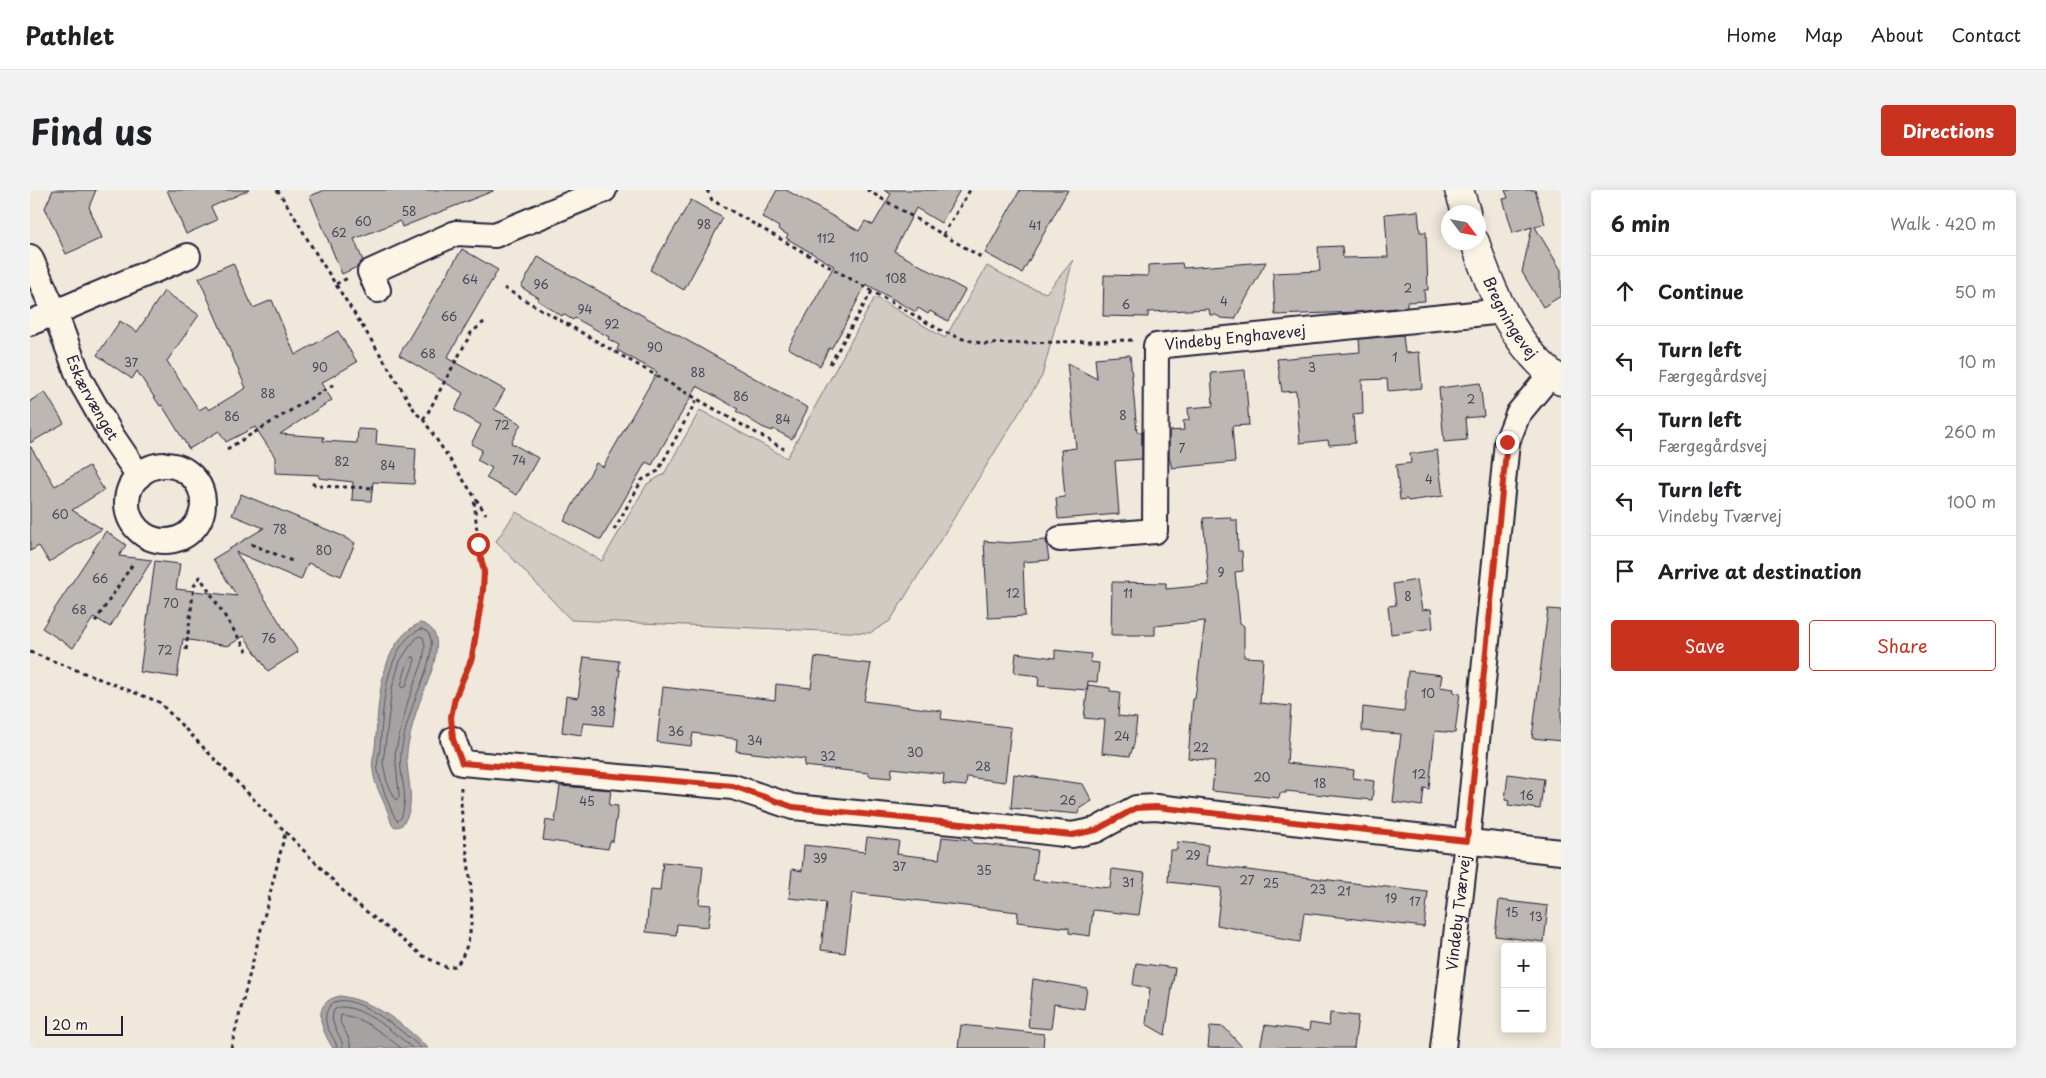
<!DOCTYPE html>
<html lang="en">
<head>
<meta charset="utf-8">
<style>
	:root { --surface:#fff; --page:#f2f2f2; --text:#202124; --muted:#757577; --line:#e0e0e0; --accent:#c8321e }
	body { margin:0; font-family:"Playpen Sans",sans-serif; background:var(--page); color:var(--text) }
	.controls { position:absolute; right:15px; bottom:15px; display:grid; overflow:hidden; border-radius:5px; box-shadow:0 2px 12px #0003 }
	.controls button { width:45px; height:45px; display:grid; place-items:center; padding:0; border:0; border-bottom:1px solid var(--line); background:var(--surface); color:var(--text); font:25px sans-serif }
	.compass { position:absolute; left:1411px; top:15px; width:45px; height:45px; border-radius:50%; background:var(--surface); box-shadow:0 2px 12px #0003; rotate:122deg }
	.scale { position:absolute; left:15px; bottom:12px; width:78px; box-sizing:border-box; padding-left:5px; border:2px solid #22223b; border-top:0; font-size:14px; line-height:18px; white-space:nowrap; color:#22223b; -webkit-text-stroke:4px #fcf5e5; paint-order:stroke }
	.stop { position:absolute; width:15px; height:15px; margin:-11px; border:4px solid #c8321e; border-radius:50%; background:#fff }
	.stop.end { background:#c8321e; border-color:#fff; box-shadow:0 1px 5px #0008 }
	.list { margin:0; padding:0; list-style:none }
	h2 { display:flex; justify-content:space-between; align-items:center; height:65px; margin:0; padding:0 20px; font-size:21px }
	h2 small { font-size:16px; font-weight:400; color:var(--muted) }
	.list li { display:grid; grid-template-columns:32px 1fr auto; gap:15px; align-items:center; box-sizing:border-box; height:70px; padding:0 20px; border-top:1px solid var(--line) }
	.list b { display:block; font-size:19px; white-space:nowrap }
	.list p { margin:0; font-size:16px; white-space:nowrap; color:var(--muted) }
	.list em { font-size:16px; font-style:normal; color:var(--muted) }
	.actions { display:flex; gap:10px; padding:15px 20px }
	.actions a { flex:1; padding:11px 0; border:1px solid var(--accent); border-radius:5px; text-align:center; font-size:18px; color:var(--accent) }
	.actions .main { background:var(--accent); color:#fff }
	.icon { flex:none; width:28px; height:28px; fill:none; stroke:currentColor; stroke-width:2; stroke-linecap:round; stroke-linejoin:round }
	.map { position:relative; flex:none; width:1531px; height:858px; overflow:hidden; border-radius:5px }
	header { display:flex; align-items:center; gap:30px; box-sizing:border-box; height:70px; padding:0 25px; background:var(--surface); border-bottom:1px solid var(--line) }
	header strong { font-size:24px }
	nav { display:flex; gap:28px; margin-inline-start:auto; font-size:18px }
	.intro { display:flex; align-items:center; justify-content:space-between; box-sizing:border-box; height:120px; padding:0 30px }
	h1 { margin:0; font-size:35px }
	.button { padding:12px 22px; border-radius:5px; background:var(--accent); color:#fff; font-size:18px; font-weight:700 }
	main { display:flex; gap:30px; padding:0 30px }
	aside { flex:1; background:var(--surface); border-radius:5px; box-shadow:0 2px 12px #0003 }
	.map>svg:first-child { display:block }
</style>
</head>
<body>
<header>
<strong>Pathlet</strong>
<nav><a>Home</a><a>Map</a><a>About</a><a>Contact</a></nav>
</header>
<div class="intro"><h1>Find us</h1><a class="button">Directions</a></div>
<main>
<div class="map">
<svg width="1531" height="858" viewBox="0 0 1531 858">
	<rect width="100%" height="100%" fill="#efe8db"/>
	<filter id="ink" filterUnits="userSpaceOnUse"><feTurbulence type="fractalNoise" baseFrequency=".02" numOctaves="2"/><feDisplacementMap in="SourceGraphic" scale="10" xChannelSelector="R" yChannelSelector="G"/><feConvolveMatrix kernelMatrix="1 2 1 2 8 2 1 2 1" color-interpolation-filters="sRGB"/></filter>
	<g filter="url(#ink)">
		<path fill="#d1cbc3" stroke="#7a767f" d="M1043,70L1012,186L860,431L840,443L541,430L466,351L486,322L572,371L617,294L634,284L670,220L757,268L845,107L915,148L957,76L991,94L1016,103Z"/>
		<g fill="#a6a2a2" stroke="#716f79">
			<path d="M390,433C424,440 396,494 389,514C384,527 381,541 378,555C372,581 391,614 371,636L366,637L362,635C360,630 359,624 357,620C352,607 344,594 343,580C341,572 344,566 345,558C349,518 347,453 390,433Z"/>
			<path d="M310,806C345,811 373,834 398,858H303C291,840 280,812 310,806Z"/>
		</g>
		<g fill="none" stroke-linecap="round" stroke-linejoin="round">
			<g stroke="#575564" stroke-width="1">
				<path d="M391,439C417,443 387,501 383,515C378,530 373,547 371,563C368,586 380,603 371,628L367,631C363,627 349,589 348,581C346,573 349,566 350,558C353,524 353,455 391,439Z"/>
				<path d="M389,446L393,447L395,455L393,471L378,511L365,563L369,604V608L366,610L357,592L353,573L362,498L370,471L380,456Z"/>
				<path d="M384,467L385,470L376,496L373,498L371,495L377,475L381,468Z"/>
				<path d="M307,858C306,847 293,838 296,825C304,783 378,845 391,858"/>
				<path d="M313,858C312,843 298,836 304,820C320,806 370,846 382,858"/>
				<path d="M321,858L319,849L310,832L311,825C334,827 354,845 371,858"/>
			</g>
		</g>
		<g fill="#bcb7b3" stroke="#22223b">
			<path d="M23,0H66L59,17L72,48L36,64L15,18Z"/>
			<path d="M137,0H219L181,17L187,30L156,44Z"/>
			<path d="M295,0H463V1L372,37L370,31L324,49L333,71L327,77L312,84L280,6Z"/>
			<path d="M747,0H756L829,41L835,31L843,35L861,4L854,0H930L911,33L886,18L864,61L935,100L918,131L900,121L898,124L888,118L886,122L836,94L811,142L801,159L799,158L790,176L758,158L804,76L756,48L758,45L748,39L749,37L732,27Z"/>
			<path d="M990,0H1038L992,83L955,63Z"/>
			<path d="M1475,0H1505L1515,34L1505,37L1531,80V106L1513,117L1492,82L1502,37L1483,43L1473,9L1478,8Z"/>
			<path d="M661,10L693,28L654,100L620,80Z"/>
			<path d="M1388,21L1390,42H1396L1398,100H1394L1395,111L1377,112V117L1327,122L1245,125L1243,83L1290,81L1288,57L1312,56L1313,68L1358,67L1355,24Z"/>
			<path d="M432,59L468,80L417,168L475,200L464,219L491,234L481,253L508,268L487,305L456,288L462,278L447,270L452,260L441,254L451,235L425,220L433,203L369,165Z"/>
			<path d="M508,67L778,218L762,249L743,239L742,241L732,237L706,221L708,219L667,196L622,275L616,272L571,350L534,331L566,273L573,277L627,182L587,160L589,155L578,149L579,147L545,128L543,130L533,124L532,126L507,110L509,108L491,97Z"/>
			<path d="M1236,72L1205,129L1191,128L1186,125H1180L1179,119L1118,122V127L1073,126L1074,85L1118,86V75L1152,73L1153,78Z"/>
			<path d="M203,73L223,118L242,110L265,165L308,141L327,172L291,193L302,210L250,244L294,247L293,251L327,253L328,239L347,240L346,254L386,258L384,294L343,292L341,311L322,310L323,292L289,288V285L245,283V267L225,237L196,252L189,241L159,259L132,215L130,216L107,181L102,189L67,165L90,131L107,142L134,101L169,125L137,171L169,220L176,216L179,220L216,198L169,88Z"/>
			<path d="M1373,145L1375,163L1389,162L1392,198L1358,201L1357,189L1332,190L1333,224L1323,225L1325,253L1299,255L1298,250L1270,253L1266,201L1252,202L1247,169L1330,162L1329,149Z"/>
			<path d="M1100,165L1107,242L1112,243V269L1085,271L1089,324L1028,329L1026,308L1035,307L1031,260L1046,258L1037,173L1067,189L1065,168Z"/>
			<path d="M1215,180L1219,235L1202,236L1205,272L1142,278L1139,267V241L1154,240L1153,231L1159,230L1158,218L1183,216L1181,183Z"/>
			<path d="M1450,193L1454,226L1435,228L1437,250L1414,252L1409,198Z"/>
			<path d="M15,202L34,233L0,253V211Z"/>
			<path d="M0,256L25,296L59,276L74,300L42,320L72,339L19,372L9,356L0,361Z"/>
			<path d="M1407,260L1413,306L1378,311L1377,309L1370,310L1366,275L1381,273L1380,264Z"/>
			<path d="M211,304L315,347V348L325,353L311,386L278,373L271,390L206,362L268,462L238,481L214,446L198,456L153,449L147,487L110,482L125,371L150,374L146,399L207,406L183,369L234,338L202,325Z"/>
			<path d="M1200,327L1201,330H1207L1208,361H1212L1213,381L1205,382L1210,433L1214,436V467L1233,468L1230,513L1261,516L1257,573L1324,580L1323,588L1344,591L1342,610L1256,601V603H1250L1249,608L1182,601L1185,571L1158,568L1163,509H1165L1175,431L1125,436V445H1081L1082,392L1136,393V399L1179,395L1173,328Z"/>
			<path d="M76,341L96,355L89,366L122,370L80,437L64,427L43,458L12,438Z"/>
			<path d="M1016,350L1019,370L993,372L995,426L958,428L954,351L978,353Z"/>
			<path d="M1387,390L1392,420L1401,419L1403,438L1361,444L1358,416L1366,415L1363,394Z"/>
			<path d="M1518,419L1531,420V551L1502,548Z"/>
			<path d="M1025,460L1061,464L1060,472L1069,473L1067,492L1058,491L1057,500L1008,496L1009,486L984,483L986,463L1025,468Z"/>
			<path d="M554,467L589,471L588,480H590L583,536L553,533L551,545L532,542L536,506L548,508Z"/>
			<path d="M785,467L841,474L834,511L912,521L911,529L979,537L981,538L975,592L937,587L936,596L913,594L914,584L862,578L861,588L839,586V583L774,576L775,569L706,561L707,549L663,543L661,556L627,552L633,497L745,510L746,494L781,498Z"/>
			<path d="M1378,481L1412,485L1410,497L1424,499L1423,502L1430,503L1425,543L1405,541L1399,599L1394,598L1392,616L1363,612L1371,544L1332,541L1333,517L1374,522Z"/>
			<path d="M1058,495L1080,498V501L1090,502L1088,526L1107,528L1104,554L1100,566L1072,563L1075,530L1054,528Z"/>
			<path d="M984,584L1053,594L1062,611L1050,618L1049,624L981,618Z"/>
			<path d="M1478,584L1514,589L1510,619L1478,615L1479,611L1475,610Z"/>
			<path d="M530,596L581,600L579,615L588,616L583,651H580L578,659L513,650L516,630L525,632Z"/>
			<path d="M837,647L869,651L867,664L909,669L912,647L942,650V653L1007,660L1003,690L1080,698L1082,679L1115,683L1109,725L1063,720L1060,746L1039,743V738L987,732L988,722L822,703L815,763L791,760L796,712L759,708L762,679L772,681L774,655L835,662Z"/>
			<path d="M1147,652L1178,655L1176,675L1398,702L1394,737L1274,723L1270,752L1245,748V746L1187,735L1191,698L1138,692L1140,660H1147Z"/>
			<path d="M633,672L673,676L669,714L681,715L678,737L647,734L646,745L616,742L620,700L630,701Z"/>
			<path d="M1469,710L1518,716L1514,752L1465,746Z"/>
			<path d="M1106,773L1145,778L1135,845L1116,834L1120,798L1103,795Z"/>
			<path d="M1003,789L1057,798L1054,819L1024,814L1021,839L998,837Z"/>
			<path d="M1300,823L1328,826L1324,858H1230L1235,835L1279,841L1280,833L1299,836Z"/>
			<path d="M931,835L1014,844L1013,858H928Z"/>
			<path d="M1180,836L1194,837L1213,858H1178Z"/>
		</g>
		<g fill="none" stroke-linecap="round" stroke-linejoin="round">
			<g stroke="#22223b" stroke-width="28">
				<g id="street">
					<path id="s1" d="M0,67L25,123L50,190L82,246L109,286"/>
					<path d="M348,100L340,82L426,43L465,45L574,0"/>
					<path d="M0,133L158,66"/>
					<circle cx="135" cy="313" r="38"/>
					<path id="s2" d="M1030,349L1125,341L1126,156L1474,121"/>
					<path d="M423,549L432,573L703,597L763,617L975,637L1042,645L1066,640L1106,618L1126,617L1531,662"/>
					<path id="s3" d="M1413,858L1437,651L1477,252L1488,224L1521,184"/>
				</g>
			</g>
			<g stroke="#22223b" stroke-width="31">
				<g id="secondary">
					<path d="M1429,0L1436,22"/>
					<path id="s4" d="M1445,52C1461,102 1486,160 1531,191"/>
				</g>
			</g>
			<g stroke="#22223b" stroke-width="3" stroke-dasharray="4 4" stroke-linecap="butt">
				<path d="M247,0C262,20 273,43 287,65C320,117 354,169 386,223L393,229L456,324"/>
				<path d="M677,0L682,10L912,141L933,149L955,154L1103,150"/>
				<path d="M837,0L951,67"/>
				<path d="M913,45L940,0"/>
				<path d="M306,94L318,88"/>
				<path d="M474,98L754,259"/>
				<path d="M800,174L842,101"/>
				<path d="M393,229L396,226L441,143L454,132"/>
				<path d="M197,259L306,193"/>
				<path d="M282,293L286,296L345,298"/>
				<path d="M584,340L612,290L628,281L667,209"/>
				<path d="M221,354L262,371"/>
				<path d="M65,432L104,372"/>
				<path d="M156,460L164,396L170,387L217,461"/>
				<path d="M0,462L129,512L323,711L393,766L416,777L426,776C460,734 428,647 431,597"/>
				<path d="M421,526L425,508L441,468L453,400L455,382L448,354L444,308"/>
				<path d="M201,858L255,644"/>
			</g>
			<use href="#street" stroke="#fcf5e5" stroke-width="24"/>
			<use href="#secondary" stroke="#fcf5e5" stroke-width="28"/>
		</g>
	</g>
	<g fill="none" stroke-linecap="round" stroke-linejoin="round" filter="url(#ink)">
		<path stroke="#c8321e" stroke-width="6" d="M448,354L454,382L453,400L442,468L425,508L421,527L423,549L432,573L703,596L763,617L1042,645L1066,640L1106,618L1126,617L1437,651L1477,252"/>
	</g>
	<g text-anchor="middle" stroke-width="4.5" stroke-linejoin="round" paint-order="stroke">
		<g font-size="12" fill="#484759">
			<text x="379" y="26">58</text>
			<text x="333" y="36">60</text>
			<text x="674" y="39">98</text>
			<text x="1005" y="40">41</text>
			<text x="309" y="47">62</text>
			<text x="796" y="53">112</text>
			<text x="829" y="72">110</text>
			<text x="866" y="93">108</text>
			<text x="440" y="94">64</text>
			<text x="511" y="99">96</text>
			<text x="1378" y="103">2</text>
			<text x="1194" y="116">4</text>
			<text x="1096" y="119">6</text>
			<text x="555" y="124">94</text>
			<text x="419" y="131">66</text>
			<text x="582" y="139">92</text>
			<text x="625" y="162">90</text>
			<text x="398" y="168">68</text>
			<text x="1365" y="172">1</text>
			<text x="101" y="177">37</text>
			<text x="290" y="182">90</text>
			<text x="1282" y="182">3</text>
			<text x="668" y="187">88</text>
			<text x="238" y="208">88</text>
			<text x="711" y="211">86</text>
			<text x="1441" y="214">2</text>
			<text x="1093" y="230">8</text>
			<text x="202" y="231">86</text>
			<text x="753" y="234">84</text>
			<text x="472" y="240">72</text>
			<text x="1152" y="263">7</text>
			<text x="489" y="275">74</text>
			<text x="312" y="276">82</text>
			<text x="358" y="280">84</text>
			<text x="1399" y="294">4</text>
			<text x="30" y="329">60</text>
			<text x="250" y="344">78</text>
			<text x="294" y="365">80</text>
			<text x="1191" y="387">9</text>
			<text x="70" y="393">66</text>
			<text x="983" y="408">12</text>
			<text x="1098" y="408">11</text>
			<text x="1378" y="411">8</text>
			<text x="141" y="418">70</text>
			<text x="49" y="424">68</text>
			<text x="239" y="453">76</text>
			<text x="135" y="465">72</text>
			<text x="1398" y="508">10</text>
			<text x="568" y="526">38</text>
			<text x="646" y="546">36</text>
			<text x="1092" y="551">24</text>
			<text x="725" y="555">34</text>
			<text x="1171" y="562">22</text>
			<text x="885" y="567">30</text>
			<text x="798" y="571">32</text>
			<text x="953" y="581">28</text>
			<text x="1389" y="589">12</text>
			<text x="1232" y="592">20</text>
			<text x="1290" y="598">18</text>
			<text x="1497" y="610">16</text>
			<text x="1038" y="615">26</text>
			<text x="557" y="616">45</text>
			<text x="1163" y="670">29</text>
			<text x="790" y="673">39</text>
			<text x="869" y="681">37</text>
			<text x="954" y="685">35</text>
			<text x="1217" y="695">27</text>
			<text x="1098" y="697">31</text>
			<text x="1241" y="698">25</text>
			<text x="1288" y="704">23</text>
			<text x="1314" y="706">21</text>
			<text x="1361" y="713">19</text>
			<text x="1385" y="716">17</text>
			<text x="1482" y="727">15</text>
			<text x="1506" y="731">13</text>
		</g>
		<g font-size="15" fill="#22223b" stroke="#fcf5e5">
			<text dy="5" stroke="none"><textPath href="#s4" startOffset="84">Bregningevej</textPath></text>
			<text dy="5" stroke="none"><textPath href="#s2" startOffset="360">Vindeby Enghavevej</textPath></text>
			<text dy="5" stroke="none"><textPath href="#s1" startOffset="154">Eskærvænget</textPath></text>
			<text dy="5" stroke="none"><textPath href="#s3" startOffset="136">Vindeby Tværvej</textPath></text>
		</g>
	</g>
</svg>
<div class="controls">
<button>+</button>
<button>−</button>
</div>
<svg class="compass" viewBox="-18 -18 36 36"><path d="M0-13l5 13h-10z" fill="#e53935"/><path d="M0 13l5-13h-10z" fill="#757577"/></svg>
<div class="scale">20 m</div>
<div class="stop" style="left:448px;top:354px"></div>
<div class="stop end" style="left:1477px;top:252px"></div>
</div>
<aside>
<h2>6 min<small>Walk · 420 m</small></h2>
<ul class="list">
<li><svg class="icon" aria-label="ahead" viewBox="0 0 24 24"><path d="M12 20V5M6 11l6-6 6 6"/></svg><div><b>Continue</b></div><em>50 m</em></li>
<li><svg class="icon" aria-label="left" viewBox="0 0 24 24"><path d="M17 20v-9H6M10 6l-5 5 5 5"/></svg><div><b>Turn left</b><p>Færgegårdsvej</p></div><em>10 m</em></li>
<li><svg class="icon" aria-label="left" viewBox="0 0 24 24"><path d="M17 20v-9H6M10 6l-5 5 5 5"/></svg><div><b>Turn left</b><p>Færgegårdsvej</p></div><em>260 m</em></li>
<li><svg class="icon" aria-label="left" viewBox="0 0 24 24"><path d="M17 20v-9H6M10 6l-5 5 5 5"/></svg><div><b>Turn left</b><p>Vindeby Tværvej</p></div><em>100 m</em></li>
<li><svg class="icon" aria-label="arrive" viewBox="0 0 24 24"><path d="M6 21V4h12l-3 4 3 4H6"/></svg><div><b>Arrive at destination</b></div></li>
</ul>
<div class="actions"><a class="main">Save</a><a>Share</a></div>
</aside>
</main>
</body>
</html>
